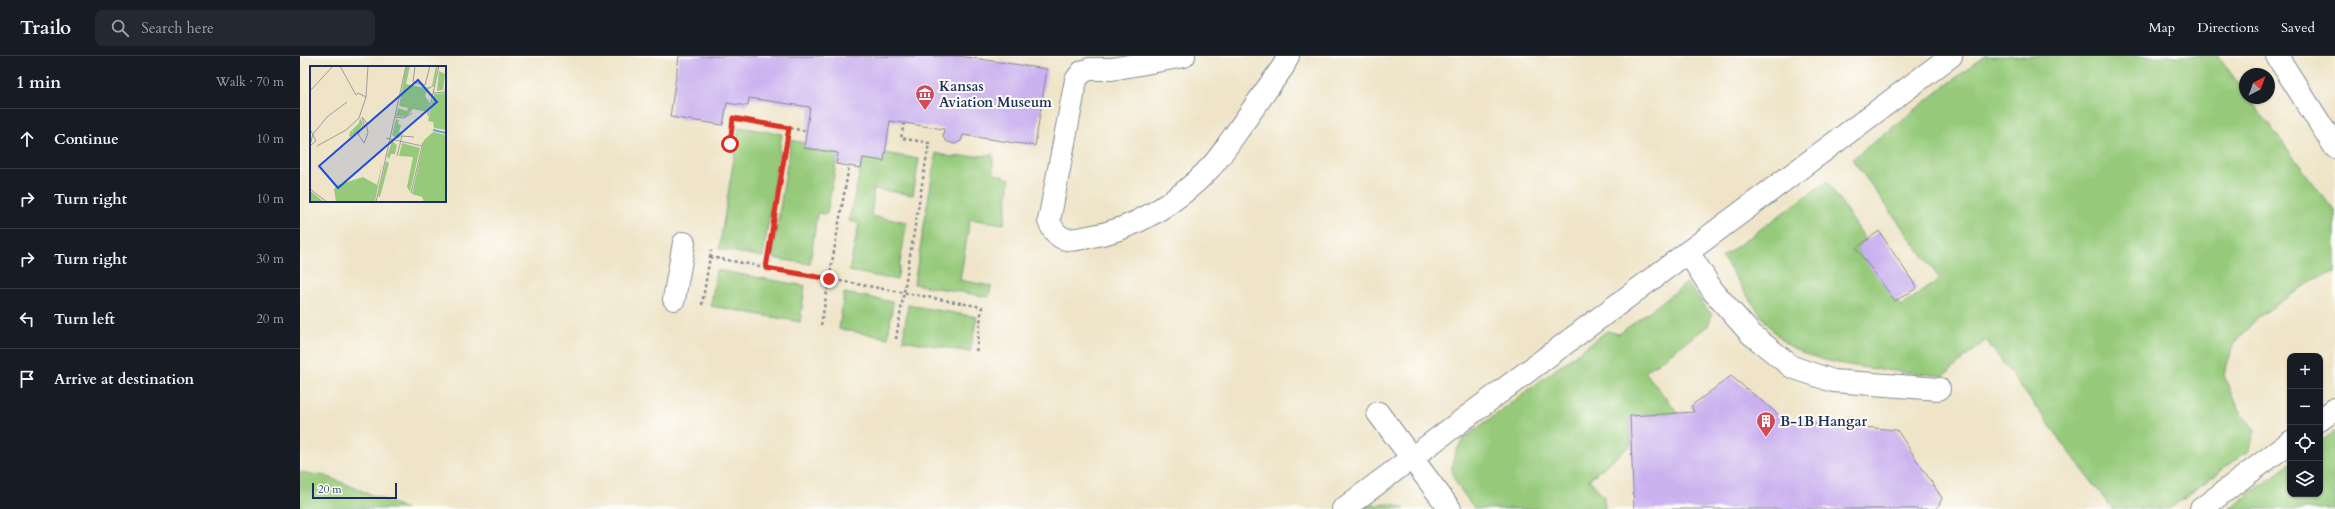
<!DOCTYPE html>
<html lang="en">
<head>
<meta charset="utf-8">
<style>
	:root { --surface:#171b24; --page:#242831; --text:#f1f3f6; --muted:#9ea1a6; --line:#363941 }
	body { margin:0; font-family:Cardo,serif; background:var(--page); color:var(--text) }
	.controls { position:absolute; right:12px; bottom:12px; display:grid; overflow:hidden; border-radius:8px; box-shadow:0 1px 3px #0004 }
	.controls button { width:36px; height:36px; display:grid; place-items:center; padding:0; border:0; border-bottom:1px solid var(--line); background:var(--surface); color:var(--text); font:20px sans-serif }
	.compass { position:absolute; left:1939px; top:12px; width:36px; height:36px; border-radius:50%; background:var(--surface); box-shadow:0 1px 3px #0004; rotate:41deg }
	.scale { position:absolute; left:12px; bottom:10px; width:85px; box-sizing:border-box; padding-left:4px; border:2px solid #1b2f5e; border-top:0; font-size:11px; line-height:14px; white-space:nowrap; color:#1b2f5e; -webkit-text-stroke:3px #fdfcf7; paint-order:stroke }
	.stop { position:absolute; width:12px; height:12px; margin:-9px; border:3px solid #d93025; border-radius:50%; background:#fff }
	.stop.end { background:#d93025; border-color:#fff; box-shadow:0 1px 4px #0008 }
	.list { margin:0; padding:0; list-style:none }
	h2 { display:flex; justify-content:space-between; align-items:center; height:52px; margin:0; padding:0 16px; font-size:17px }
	h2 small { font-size:13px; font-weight:400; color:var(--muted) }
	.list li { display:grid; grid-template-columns:26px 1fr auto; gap:12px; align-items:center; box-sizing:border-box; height:60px; padding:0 16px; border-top:1px solid var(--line) }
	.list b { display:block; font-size:15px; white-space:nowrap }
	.list em { font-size:13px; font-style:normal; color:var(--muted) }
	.icon { flex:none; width:22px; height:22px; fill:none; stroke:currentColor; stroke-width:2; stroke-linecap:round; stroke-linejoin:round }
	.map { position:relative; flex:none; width:2035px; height:453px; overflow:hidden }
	header { display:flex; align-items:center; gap:24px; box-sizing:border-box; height:56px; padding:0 20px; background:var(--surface); border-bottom:1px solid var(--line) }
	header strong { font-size:19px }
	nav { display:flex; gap:22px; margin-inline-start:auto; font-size:14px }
	.search { width:280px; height:36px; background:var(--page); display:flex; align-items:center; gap:10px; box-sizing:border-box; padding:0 14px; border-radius:8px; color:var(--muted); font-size:15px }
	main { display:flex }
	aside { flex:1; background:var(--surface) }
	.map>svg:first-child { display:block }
</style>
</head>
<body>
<header>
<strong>Trailo</strong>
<div class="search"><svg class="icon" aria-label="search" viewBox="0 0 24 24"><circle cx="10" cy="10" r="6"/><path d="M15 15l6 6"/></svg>Search here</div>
<nav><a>Map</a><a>Directions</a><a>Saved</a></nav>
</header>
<main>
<aside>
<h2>1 min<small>Walk · 70 m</small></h2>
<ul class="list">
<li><svg class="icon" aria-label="ahead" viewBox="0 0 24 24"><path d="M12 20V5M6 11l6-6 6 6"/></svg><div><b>Continue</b></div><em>10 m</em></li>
<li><svg class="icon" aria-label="right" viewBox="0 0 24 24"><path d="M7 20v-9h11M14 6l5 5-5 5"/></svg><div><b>Turn right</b></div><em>10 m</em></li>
<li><svg class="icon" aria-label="right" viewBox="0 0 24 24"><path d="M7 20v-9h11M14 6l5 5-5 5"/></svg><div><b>Turn right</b></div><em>30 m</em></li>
<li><svg class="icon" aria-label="left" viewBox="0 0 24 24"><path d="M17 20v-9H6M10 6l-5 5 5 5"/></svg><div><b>Turn left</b></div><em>20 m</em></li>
<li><svg class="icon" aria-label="arrive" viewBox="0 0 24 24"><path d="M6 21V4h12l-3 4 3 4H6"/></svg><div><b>Arrive at destination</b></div></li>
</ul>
</aside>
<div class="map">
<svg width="2035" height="453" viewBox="0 0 2035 453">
	<rect width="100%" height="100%" fill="#fdfcf7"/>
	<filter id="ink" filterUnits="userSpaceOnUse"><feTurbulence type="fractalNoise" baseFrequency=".025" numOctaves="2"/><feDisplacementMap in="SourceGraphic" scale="8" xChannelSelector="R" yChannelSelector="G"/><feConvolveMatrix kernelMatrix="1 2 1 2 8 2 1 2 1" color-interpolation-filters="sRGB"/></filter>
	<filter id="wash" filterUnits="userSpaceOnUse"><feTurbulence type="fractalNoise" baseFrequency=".012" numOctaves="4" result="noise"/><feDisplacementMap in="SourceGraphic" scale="16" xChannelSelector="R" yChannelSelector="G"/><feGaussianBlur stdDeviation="0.9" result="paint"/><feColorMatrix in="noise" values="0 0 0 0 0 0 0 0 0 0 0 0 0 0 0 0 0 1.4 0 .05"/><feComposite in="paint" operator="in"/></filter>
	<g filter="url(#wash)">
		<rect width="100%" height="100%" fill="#efe4c8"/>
		<g fill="#96ca7a" stroke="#587c6c">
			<path d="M1684,0H1918L1945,36V42H1949L2035,156V216L2013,224L1957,262L1933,289L1924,319L1935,347L1955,375L1949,394L1869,453H1812L1686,284L1644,320C1602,315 1527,312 1493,292C1468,278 1439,225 1422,201L1527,125L1566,184L1556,192L1601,250L1640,223L1552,103Z"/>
			<path d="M439,71L482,78L463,201L419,193Z"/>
			<path d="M491,84L505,87L504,92L538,97L527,158L517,157L510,208L472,202Z"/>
			<path d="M585,97L619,103L613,139L574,133L571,160L607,166L597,224L549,215L559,167L549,165L563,102Z"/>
			<path d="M636,97L652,101L693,99V117L710,123L704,168L670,163L660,224L691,230L689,241L614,228Z"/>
			<path d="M416,214L505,230L500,266L411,250Z"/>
			<path d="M1387,227L1412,259L1408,270L1345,316L1378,357L1330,360L1331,389L1289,423L1304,441L1305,453H1175C1154,424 1142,418 1163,383L1307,275L1319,278Z"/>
			<path d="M544,237L593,246L588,282L539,273Z"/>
			<path d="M608,249L677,261L670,296L603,284Z"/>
			<path d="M2035,375V453H1929L1990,408V438H2020V386Z"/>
			<path d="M0,416L26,420L106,453H0Z"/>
			<path d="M1093,448L1105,453H1062L1067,449Z"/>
		</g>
		<g id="blocks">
			<g fill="#cab1ef">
				<path d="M379,0H659L747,13L735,90L663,79L661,85L655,88L647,86L643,81L644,73L590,65L584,105L563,102L561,112L536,108L538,97L504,92L510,51L449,42L448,50L427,47L423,69L370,61Z"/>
				<path d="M1579,175L1617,232L1595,245L1556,192Z"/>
				<path d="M1431,320L1485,364L1597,374L1642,442L1637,453H1334L1330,360L1394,356L1391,350Z"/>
			</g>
		</g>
	</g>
	<g filter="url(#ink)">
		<use href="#blocks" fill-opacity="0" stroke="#858a93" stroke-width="1"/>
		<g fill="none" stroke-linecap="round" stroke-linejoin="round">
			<g stroke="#858a93" stroke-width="24">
				<g id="minor">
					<path d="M884,0L812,13H790L782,16L776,24L749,165C758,187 769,185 788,181C834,174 878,146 910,112C919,103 926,91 934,80C950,57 966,34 983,11L988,0"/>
					<path d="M1977,0L2035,91"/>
					<path d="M1388,196L1413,235L1451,278L1492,311L1533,325L1639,333"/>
					<path d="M374,243L384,187"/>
					<path d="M1078,357L1150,453"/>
					<path d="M2020,364L2035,353"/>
					<path d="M1043,453L1651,0"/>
					<path d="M1901,453L1990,386"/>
				</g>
			</g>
			<g stroke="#858a93" stroke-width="2.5" stroke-dasharray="3 3" stroke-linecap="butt">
				<path d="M430,88L433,62L506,75"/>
				<path d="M410,201L682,251L676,297"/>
				<path d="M466,212L489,72"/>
				<path d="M402,249L411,194"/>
				<path d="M521,269L549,110"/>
				<path d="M596,283L629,87L601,82L604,68"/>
			</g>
			<use href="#minor" stroke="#fff" stroke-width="22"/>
		</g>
	</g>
	<g fill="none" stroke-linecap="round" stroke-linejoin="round" filter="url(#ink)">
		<path stroke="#d93025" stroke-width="5" d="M430,88L433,62L489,72L466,212L529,223"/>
	</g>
	<defs>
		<g id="museum-pin" transform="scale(1)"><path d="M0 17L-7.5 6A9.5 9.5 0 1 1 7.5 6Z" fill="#d1495b" stroke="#fdfcf7"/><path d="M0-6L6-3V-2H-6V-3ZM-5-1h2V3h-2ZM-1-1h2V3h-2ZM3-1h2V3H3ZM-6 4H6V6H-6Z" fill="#fff"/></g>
		<g id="building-pin" transform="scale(1)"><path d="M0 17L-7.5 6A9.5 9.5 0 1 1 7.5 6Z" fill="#d1495b" stroke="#fdfcf7"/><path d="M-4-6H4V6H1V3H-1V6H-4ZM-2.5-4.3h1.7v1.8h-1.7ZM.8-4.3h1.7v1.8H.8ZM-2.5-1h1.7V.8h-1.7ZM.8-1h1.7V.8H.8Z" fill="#fff"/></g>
	</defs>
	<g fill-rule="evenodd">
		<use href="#museum-pin" x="625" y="38"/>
		<use href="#building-pin" x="1466" y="365"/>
	</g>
	<g text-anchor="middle" stroke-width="4" stroke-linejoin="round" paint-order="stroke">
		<g font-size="14" font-weight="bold" fill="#1b2f5e" stroke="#fdfcf7" text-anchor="start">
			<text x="639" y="35">Kansas<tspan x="639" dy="16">Aviation Museum</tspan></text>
			<text x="1480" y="370">B-1B Hangar</text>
		</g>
	</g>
	<g transform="translate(10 10)">
		<rect width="136" height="136" fill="#efe4c8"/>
		<path d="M96,0H100L96,18L115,22L122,20L126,0H128L124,20L117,24L115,30L120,37L117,50V46L103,43L96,51L86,50L88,42L97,45L98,42L89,40ZM129,5L135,8L133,24L127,25ZM136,27V64L124,62L123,56L118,55L124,28ZM50,52L53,57L49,65L40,71L39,70L41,64L44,68L42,64L49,57ZM86,53L89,54L88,58L91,59L89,66L93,68L88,73L82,69ZM123,66L136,69V136H114L112,131L102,128L114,74ZM82,75L87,79L85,88H81L79,93L77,90ZM92,77L110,82L100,126L97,121L103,91L89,90ZM73,94L65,136H26L24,123L28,119L53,111L67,119ZM76,95L79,97L70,131L68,130ZM0,126H2L14,136H0Z" fill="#96ca7a"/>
		<path fill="none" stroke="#63a5d7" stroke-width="2" d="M123,64L136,67"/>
		<path fill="none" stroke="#9a9c9e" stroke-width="1" d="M30,0L46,29L48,27L56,31M105,0L103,16L115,19L120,0M0,25L23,0M123,27L135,26L136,11M118,50L129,0M52,51L54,58L48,68L54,77L58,67L56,56L53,52M85,51L94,52L102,47M0,63L6,75L1,79M76,72L112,80M0,79L3,68L17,51L37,36M7,80L36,64L49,52L56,31L58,0M87,90L92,70L104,71M0,123L17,136M101,127L113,76M66,136L96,0"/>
		<path fill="#1d4ed8" fill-opacity="0.15" stroke="#1d4ed8" stroke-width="2" d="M108,14L127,36L28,122L9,100Z"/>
		<rect width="136" height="136" fill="none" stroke="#1b2f5e" stroke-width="2"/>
	</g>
</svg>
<div class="controls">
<button>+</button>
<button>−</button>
<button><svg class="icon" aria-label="locate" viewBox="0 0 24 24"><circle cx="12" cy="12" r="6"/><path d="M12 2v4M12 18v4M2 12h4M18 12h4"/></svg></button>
<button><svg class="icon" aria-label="layers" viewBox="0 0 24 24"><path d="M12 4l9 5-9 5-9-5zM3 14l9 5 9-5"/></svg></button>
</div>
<svg class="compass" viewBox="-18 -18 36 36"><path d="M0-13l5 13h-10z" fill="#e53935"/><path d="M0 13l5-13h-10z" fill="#9ea1a6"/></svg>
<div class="scale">20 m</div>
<div class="stop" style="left:430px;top:88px"></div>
<div class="stop end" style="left:529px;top:223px"></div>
</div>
</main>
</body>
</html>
